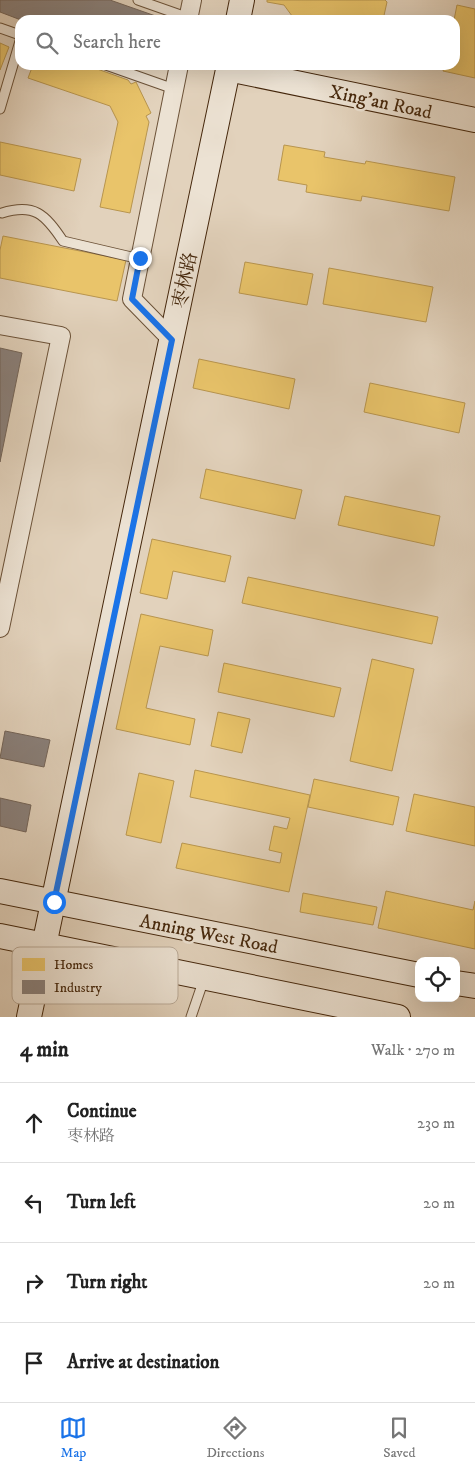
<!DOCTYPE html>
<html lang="en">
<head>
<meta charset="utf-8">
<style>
	:root { --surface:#fff; --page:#f6f6f6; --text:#222; --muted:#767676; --line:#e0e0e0; --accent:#1a73e8 }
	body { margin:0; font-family:"IM FELL DW Pica","Noto Serif SC",serif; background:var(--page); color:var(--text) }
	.controls { position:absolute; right:15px; bottom:15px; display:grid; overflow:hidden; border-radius:10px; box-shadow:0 5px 20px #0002 }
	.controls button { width:45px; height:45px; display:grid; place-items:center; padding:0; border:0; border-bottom:1px solid var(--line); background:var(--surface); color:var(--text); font:25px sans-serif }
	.stop { position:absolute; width:15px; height:15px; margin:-11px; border:4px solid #1a73e8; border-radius:50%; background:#fff }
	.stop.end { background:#1a73e8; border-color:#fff; box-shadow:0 1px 5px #0008 }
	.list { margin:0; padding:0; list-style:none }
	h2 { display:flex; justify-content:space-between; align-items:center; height:65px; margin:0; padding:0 20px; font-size:21px }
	h2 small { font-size:16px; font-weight:400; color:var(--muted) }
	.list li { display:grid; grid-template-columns:32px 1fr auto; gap:15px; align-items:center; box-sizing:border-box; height:80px; padding:0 20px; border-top:1px solid var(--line) }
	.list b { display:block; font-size:19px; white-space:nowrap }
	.list p { margin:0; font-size:16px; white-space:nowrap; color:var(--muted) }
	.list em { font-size:16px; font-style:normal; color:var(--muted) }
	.icon { flex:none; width:28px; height:28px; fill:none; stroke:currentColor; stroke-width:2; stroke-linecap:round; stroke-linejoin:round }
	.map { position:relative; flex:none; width:475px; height:1017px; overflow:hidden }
	.search { position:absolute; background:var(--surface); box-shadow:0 5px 20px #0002; left:15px; right:15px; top:15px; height:55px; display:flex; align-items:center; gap:12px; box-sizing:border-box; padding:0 18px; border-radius:15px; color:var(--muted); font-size:19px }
	.sheet { height:385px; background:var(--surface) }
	nav { display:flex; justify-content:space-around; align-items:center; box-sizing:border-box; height:70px; border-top:1px solid var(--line); background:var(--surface); font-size:14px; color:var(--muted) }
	nav a { display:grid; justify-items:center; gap:2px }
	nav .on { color:var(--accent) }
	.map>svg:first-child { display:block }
</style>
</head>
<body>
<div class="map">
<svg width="475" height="1017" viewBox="0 0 475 1017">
	<rect width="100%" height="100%" fill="#e2d2bc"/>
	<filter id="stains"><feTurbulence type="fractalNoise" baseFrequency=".004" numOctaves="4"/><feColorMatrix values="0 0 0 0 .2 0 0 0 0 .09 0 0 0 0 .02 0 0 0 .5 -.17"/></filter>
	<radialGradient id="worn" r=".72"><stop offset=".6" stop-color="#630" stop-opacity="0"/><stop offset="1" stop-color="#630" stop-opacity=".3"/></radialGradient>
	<g fill="#e9c46a" stroke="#b8954e">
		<path d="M267,0H385L387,2L383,20H295L284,5L267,2Z"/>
		<path d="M457,5L475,9V78L443,71L445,65H455L454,20Z"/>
		<path d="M0,43L9,47L0,70Z"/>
		<path d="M33,65H86L128,80L131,84L136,82L151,113L146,116L149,122L130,213L100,207L118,122L110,106L28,78Z"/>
		<path d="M0,142L81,159L74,191L0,175Z"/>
		<path d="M284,145L325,152L324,157L365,164L366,161L455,177L449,211L362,196L361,201L306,192L307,185L278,180Z"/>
		<path d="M3,236L126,260L117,301L0,278V250Z"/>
		<path d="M245,262L313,274L307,305L239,293Z"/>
		<path d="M329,268L433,287L426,322L323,304Z"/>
		<path d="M199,359L295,379L289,409L193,388Z"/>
		<path d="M370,383L465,403L459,433L364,412Z"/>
		<path d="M206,469L302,490L295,519L200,498Z"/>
		<path d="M345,496L440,516L434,546L338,525Z"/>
		<path d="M152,539L231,556L225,582L173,571L167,599L140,593Z"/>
		<path d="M248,577L438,617L432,644L242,603Z"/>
		<path d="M141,614L213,630L208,656L160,646L146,708L195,719L190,745L116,729Z"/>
		<path d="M372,659L414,669L392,771L350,761Z"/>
		<path d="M224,663L341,688L334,717L218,692Z"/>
		<path d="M218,712L250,719L242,753L211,746Z"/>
		<path d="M195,770L310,795L289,892L176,868L182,843L280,863L282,853L269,850L274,826L287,829L290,818L190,797Z"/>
		<path d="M139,773L174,781L161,843L126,835Z"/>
		<path d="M314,779L399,797L393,825L308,807Z"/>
		<path d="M414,794L475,807V846L406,831Z"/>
		<path d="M386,891L473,910L475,901V949L378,928Z"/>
		<path d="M303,893L377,907L373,925L300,912Z"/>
	</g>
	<g fill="#8a817c" stroke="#75665a">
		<path d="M0,0H110L167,20H21L0,12Z"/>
		<path d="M0,348L22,353L0,462Z"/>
		<path d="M5,731L50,740L44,767L0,758Z"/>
		<path d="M0,798L31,805L26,832L0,826Z"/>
	</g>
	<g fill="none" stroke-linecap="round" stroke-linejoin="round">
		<g stroke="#6c5238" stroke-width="11">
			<g id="lane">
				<path d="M138,0L189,18"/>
				<path d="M0,28L20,35"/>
				<path d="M106,65L174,89"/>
				<path d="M0,109L20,41"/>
				<path d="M2,213C34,203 45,214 63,241L140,259"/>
				<path d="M191,1017L204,979"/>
			</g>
		</g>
		<g stroke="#6c5238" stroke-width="20">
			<g id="street">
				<path d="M188,20L192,0"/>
				<path d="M0,325L61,336L0,628"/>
				<path d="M172,340L132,299L179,65"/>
			</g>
		</g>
		<g stroke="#45270c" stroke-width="26">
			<g id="secondary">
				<path d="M238,20L242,0"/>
				<path d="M228,69L475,120"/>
				<path d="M0,891L419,975"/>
				<path d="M0,936L398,1017"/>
				<path d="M456,983L475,986"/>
				<path d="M29,1017L229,65"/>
			</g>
		</g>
		<use href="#lane" stroke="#ece2d3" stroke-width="9"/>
		<use href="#street" stroke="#ece2d3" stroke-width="18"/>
		<use href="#secondary" stroke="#ece2d3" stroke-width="24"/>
	</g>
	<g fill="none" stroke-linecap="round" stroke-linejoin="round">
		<path stroke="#1a73e8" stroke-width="6" d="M54,902L172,340L132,299L140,258"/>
	</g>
	<g text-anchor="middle" stroke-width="5" stroke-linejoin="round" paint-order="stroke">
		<g font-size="19" fill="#45270c" stroke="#ece2d3">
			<text transform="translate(381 101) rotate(12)" y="7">Xing'an Road</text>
			<text transform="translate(184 280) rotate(-78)" y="7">枣林路</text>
			<text transform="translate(209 933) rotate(11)" y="7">Anning West Road</text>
		</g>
	</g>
	<rect x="12" y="947" width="166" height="57" rx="8" fill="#ece2d3" stroke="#baaa97" stroke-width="1"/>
	<rect x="22" y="958" width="23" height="13" fill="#e9c46a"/>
	<rect x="22" y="980" width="23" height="14" fill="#8a817c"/>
	<g font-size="14" fill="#45270c">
		<text x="54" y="969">Homes</text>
		<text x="54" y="992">Industry</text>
	</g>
	<rect width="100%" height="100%" filter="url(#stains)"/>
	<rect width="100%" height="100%" fill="url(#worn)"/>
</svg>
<div class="controls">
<button><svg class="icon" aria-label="locate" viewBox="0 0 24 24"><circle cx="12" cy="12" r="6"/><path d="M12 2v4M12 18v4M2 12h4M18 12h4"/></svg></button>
</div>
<div class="stop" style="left:54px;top:902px"></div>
<div class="stop end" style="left:140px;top:258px"></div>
<div class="search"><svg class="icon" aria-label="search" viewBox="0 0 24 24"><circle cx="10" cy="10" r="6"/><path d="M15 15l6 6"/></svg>Search here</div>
</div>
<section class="sheet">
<h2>4 min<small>Walk · 270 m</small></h2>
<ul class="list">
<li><svg class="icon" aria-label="ahead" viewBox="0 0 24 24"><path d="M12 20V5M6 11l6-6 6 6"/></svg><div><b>Continue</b><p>枣林路</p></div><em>230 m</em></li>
<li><svg class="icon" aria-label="left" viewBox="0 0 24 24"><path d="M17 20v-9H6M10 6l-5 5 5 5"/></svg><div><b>Turn left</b></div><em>20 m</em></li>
<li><svg class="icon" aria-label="right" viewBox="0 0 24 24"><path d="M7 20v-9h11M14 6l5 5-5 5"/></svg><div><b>Turn right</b></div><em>20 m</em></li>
<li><svg class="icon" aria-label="arrive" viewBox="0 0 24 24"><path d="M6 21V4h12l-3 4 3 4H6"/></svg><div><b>Arrive at destination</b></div></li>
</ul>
</section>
<nav>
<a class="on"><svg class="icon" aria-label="map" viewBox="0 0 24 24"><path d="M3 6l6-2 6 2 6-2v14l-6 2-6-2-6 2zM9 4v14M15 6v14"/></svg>Map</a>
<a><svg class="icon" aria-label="directions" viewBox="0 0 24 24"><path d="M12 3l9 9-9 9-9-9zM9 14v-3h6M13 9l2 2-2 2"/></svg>Directions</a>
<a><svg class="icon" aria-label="saved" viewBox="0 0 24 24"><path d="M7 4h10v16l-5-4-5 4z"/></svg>Saved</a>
</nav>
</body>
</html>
